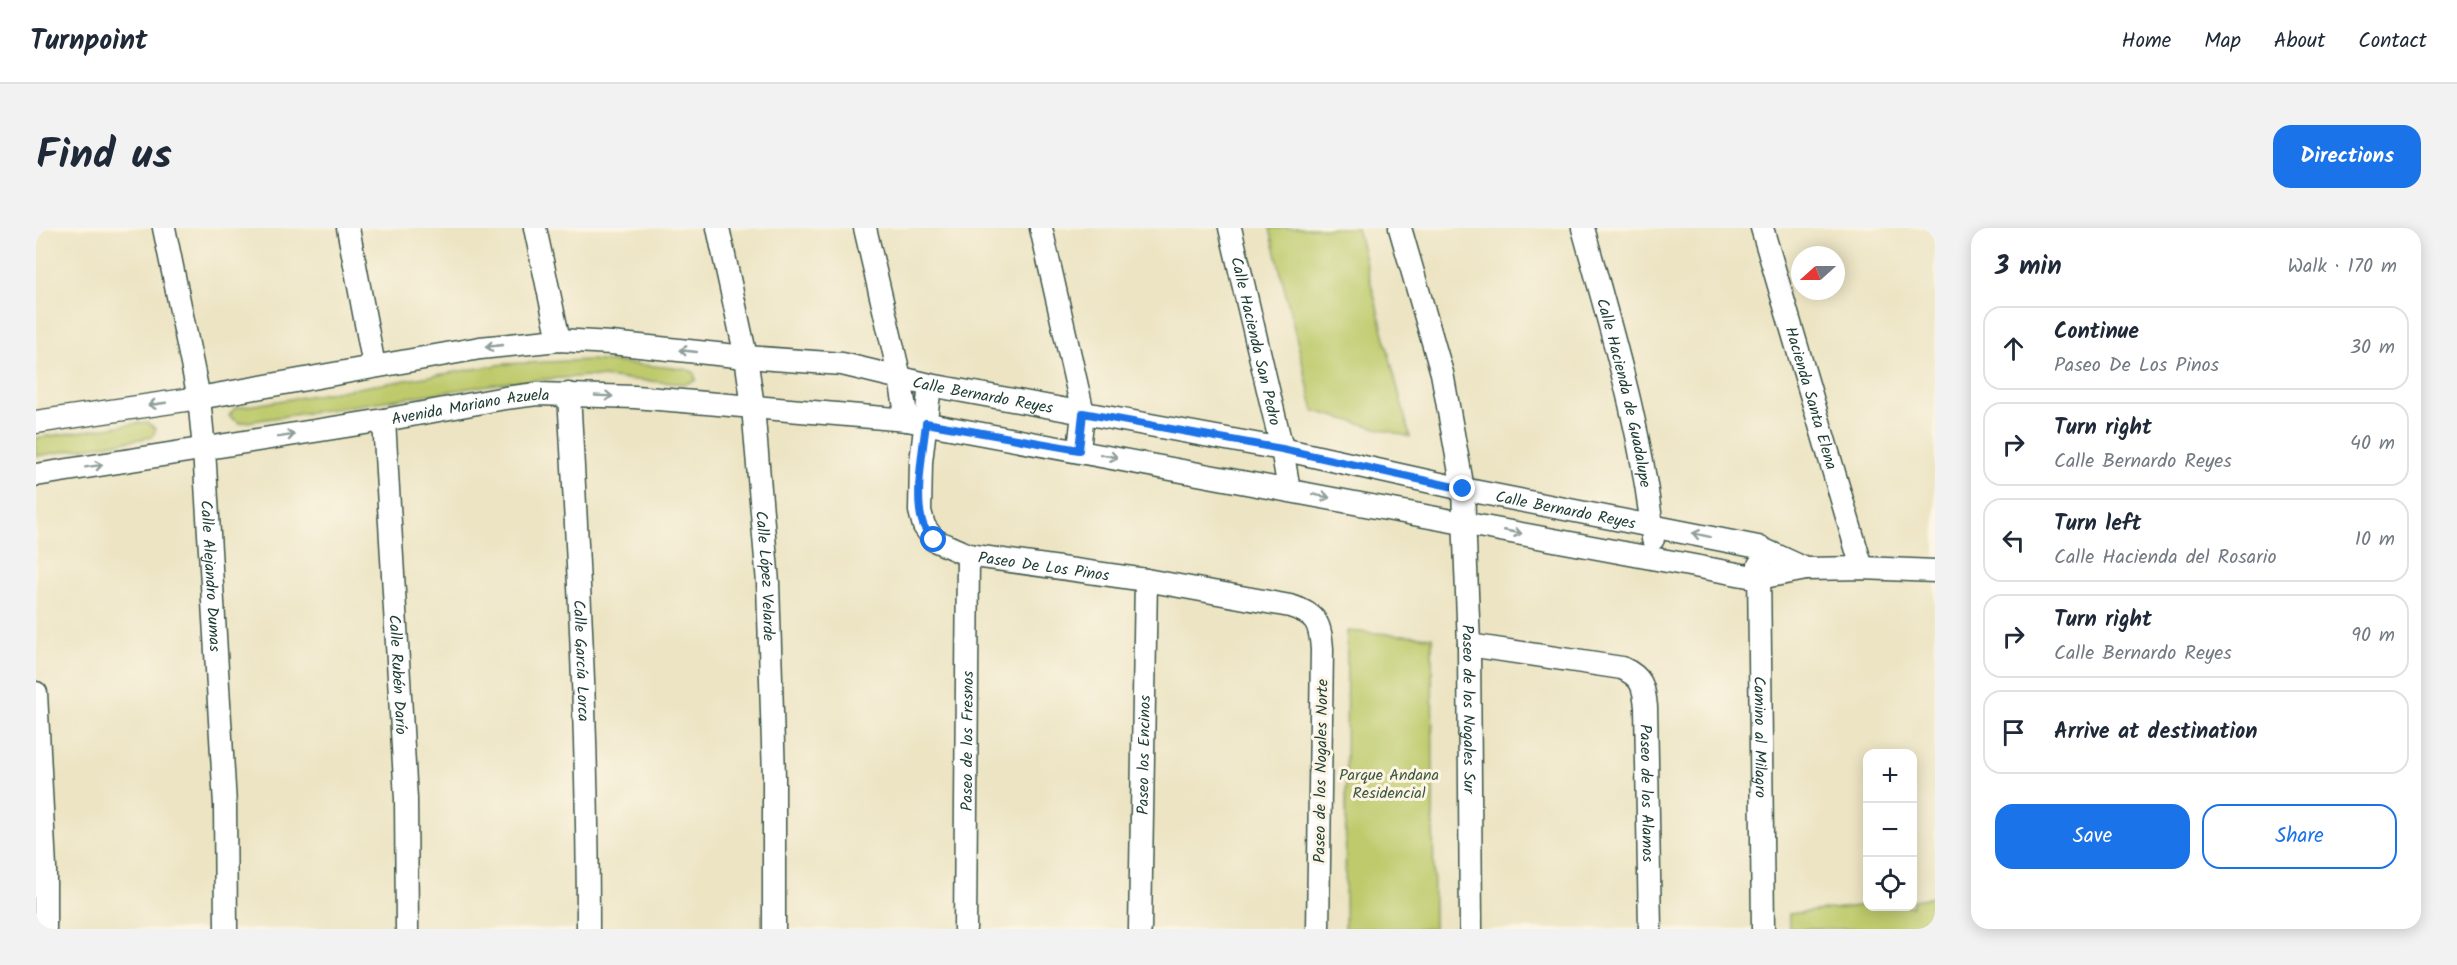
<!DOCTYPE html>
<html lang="en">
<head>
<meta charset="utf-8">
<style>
	:root { --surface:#fff; --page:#f2f2f3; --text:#1f2937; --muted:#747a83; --line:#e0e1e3; --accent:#1a73e8 }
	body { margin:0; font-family:Kalam,sans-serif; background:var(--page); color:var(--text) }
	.controls { position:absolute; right:18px; bottom:18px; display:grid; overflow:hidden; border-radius:12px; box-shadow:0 3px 15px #0003 }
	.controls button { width:54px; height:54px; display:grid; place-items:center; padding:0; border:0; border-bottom:2px solid var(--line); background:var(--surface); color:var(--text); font:30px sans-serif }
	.compass { position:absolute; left:1755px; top:18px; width:54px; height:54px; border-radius:50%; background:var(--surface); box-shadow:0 3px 15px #0003; rotate:249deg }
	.stop { position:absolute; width:18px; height:18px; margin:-14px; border:4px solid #1a73e8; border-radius:50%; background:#fff }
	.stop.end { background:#1a73e8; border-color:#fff; box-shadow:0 2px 6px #0008 }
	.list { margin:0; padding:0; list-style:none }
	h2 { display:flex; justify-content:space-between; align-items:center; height:78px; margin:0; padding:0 24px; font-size:26px }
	h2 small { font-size:20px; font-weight:400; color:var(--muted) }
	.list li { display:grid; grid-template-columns:39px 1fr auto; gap:18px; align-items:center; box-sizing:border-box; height:84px; margin:0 12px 12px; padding:0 12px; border:2px solid var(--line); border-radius:18px }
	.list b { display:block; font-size:22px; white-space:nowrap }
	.list p { margin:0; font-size:20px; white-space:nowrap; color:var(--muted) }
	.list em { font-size:20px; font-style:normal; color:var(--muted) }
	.actions { display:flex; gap:12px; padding:18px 24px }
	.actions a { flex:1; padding:14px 0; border:2px solid var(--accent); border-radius:18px; text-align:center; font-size:21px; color:var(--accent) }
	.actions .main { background:var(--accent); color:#fff }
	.icon { flex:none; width:33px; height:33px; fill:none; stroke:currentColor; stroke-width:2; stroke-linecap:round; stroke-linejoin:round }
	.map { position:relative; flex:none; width:1899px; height:701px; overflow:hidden; border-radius:18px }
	header { display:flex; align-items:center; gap:36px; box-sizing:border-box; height:84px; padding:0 30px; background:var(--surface); border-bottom:2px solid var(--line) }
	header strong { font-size:28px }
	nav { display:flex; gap:33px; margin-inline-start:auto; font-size:21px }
	.intro { display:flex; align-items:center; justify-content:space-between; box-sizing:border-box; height:144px; padding:0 36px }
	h1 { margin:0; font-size:42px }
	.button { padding:15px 27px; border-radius:18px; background:var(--accent); color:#fff; font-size:21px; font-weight:700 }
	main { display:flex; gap:36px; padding:0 36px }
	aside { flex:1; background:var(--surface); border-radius:18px; box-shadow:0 3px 15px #0003 }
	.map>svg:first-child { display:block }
</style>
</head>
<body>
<header>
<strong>Turnpoint</strong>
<nav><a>Home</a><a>Map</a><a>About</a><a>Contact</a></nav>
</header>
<div class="intro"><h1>Find us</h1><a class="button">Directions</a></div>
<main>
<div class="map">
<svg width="1899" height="701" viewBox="0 0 1899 701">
	<rect width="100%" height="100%" fill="#fcf5e5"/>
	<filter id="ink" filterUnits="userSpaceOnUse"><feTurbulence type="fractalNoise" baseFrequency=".0167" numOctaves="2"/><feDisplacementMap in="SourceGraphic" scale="12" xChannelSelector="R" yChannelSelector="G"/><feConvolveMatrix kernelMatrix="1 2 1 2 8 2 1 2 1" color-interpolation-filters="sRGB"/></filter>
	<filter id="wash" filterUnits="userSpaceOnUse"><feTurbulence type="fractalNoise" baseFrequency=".008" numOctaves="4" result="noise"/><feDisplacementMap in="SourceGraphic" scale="24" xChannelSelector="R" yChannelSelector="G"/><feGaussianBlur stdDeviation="1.35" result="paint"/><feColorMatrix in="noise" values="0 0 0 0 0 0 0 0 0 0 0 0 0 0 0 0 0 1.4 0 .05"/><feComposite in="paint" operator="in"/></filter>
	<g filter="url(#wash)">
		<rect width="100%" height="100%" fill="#ece4c3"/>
		<g fill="#beca6c" stroke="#6e8450" stroke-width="1.5">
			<path d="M1234,0H1321L1374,209L1278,183Z"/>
			<path d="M554,132L649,141L658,144L660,152L649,156L552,148L473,154L204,195L193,188L199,180L468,136Z"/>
			<path d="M111,194L120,201L116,209L0,228V210Z"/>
			<path d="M1311,403L1396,409L1398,701H1309Z"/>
			<path d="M1899,669V701H1753V686L1831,677L1876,678L1877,672Z"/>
		</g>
	</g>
	<g filter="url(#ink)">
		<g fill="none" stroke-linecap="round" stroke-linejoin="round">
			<g stroke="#3e5649" stroke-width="25">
				<g id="street">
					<path id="s1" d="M128,0L163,170L168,221L189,577L190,701"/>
					<path d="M312,0L338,138"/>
					<path d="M499,0L523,112"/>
					<path id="s2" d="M682,0L710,129L717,179L732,355L738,549V701"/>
					<path d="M829,0L864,150L871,192"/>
					<path d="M1005,0L1047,185L1043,222"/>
					<path id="s3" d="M1194,0L1246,221L1253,262"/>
					<path id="s4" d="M1364,0L1406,145L1427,261L1433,417L1435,701"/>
					<path id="s5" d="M1547,0C1575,102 1607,205 1617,311"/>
					<path id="s6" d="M1726,0L1826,340"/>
					<path id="s7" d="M894,157L885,234L884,283L888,298L898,312L932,327L1110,352L1254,378C1280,386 1284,394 1286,421L1282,701"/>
					<path id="s8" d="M533,166C543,344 552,522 552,701"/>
					<path id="s9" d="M348,192L370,571L371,701"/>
					<path id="s10" d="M0,194L163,170L444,120L523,112L575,115L710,129L806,136L894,157L1246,221L1427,261L1722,319L1770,341"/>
					<path id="s11" d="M0,247L348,192L469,170L501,166L599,169L871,192L1723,350L1770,341L1826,340L1899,343"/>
					<path id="s12" d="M1723,337L1727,701"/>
					<path id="s13" d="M1433,417L1586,440C1606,449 1608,458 1610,479L1614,701"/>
					<path d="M0,465L9,640V701"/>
					<path id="s14" d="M929,701L932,327"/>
					<path id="s15" d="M1104,701L1110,352"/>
				</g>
			</g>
			<use href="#street" stroke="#fff" stroke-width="22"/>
		</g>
		<defs><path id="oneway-shaft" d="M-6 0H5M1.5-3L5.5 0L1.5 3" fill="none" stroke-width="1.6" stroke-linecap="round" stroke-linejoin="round" transform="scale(1.5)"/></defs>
		<g stroke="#8f9e9a">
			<use href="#oneway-shaft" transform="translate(458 118) rotate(174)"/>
			<use href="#oneway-shaft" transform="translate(652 123) rotate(-174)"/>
			<use href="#oneway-shaft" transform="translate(568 168) rotate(3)"/>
			<use href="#oneway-shaft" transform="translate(121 176) rotate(172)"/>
			<use href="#oneway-shaft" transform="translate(250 208) rotate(-9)"/>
			<use href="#oneway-shaft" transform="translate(1073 228) rotate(11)"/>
			<use href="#oneway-shaft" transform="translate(58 238) rotate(-9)"/>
			<use href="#oneway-shaft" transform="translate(1285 268) rotate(11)"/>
			<use href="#oneway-shaft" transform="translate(1477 304) rotate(11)"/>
			<use href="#oneway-shaft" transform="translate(1665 307) rotate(-168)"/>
		</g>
	</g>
	<g fill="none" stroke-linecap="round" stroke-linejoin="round" filter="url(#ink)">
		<path stroke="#1a73e8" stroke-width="8" d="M898,312C894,307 889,302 887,296C878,271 887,222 890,195L1043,222L1047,185L1246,221L1427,261"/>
	</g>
	<g text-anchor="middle" stroke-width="6" stroke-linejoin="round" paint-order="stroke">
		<g font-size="16" fill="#1f3d34" stroke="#fcf5e5">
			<text dy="6" stroke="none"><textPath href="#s3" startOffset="116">Calle Hacienda San Pedro</textPath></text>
			<text dy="6" stroke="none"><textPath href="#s5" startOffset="170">Calle Hacienda de Guadalupe</textPath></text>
			<text dy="6" stroke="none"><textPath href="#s10" startOffset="958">Calle Bernardo Reyes</textPath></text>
			<text dy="6" stroke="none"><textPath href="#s6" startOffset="177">Hacienda Santa Elena</textPath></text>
			<text dy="6" stroke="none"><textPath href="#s11" startOffset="440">Avenida Mariano Azuela</textPath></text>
			<text dy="6" stroke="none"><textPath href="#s10" startOffset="1552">Calle Bernardo Reyes</textPath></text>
			<text dy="6" stroke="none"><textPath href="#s7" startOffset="273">Paseo De Los Pinos</textPath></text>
			<text dy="6" stroke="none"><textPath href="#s1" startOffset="352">Calle Alejandro Dumas</textPath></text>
			<text dy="6" stroke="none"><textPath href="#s2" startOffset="352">Calle López Velarde</textPath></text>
			<text dy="6" stroke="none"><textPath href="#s8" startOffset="267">Calle García Lorca</textPath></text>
			<text dy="6" stroke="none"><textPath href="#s9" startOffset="255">Calle Rubén Darío</textPath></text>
			<text dy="6" stroke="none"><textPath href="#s4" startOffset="489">Paseo de los Nogales Sur</textPath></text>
			<text dy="6" stroke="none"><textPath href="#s12" startOffset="172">Camino al Milagro</textPath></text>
			<text dy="6" stroke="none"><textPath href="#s14" startOffset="188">Paseo de los Fresnos</textPath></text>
			<text dy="6" stroke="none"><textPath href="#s15" startOffset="174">Paseo los Encinos</textPath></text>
			<text transform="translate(1284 543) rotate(-89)" y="6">Paseo de los Nogales Norte</text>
			<text dy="6" stroke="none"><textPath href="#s13" startOffset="290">Paseo de los Alamos</textPath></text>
		</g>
		<g font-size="16" fill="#3f593f" stroke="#fcf5e5">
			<text x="1353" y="552">Parque Andana<tspan x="1353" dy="18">Residencial</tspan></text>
		</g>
	</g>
</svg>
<div class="controls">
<button>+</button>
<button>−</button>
<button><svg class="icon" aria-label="locate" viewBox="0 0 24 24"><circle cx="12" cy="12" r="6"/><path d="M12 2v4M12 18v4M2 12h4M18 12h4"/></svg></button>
</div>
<svg class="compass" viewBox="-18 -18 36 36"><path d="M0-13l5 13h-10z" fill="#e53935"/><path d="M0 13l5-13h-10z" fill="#747a83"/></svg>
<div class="stop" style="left:898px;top:312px"></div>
<div class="stop end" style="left:1427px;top:261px"></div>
</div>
<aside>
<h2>3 min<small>Walk · 170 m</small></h2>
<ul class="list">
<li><svg class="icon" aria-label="ahead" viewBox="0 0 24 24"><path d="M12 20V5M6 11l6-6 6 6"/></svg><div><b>Continue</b><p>Paseo De Los Pinos</p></div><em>30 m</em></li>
<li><svg class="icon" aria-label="right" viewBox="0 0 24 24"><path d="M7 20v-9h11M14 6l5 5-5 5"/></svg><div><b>Turn right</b><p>Calle Bernardo Reyes</p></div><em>40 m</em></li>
<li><svg class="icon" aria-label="left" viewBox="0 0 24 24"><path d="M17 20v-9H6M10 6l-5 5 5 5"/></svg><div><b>Turn left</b><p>Calle Hacienda del Rosario</p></div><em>10 m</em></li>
<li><svg class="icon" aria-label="right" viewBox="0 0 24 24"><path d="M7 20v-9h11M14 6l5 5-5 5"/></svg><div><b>Turn right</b><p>Calle Bernardo Reyes</p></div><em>90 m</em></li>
<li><svg class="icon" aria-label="arrive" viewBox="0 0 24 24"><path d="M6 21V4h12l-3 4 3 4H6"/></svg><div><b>Arrive at destination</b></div></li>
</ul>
<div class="actions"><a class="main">Save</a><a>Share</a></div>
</aside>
</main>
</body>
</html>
